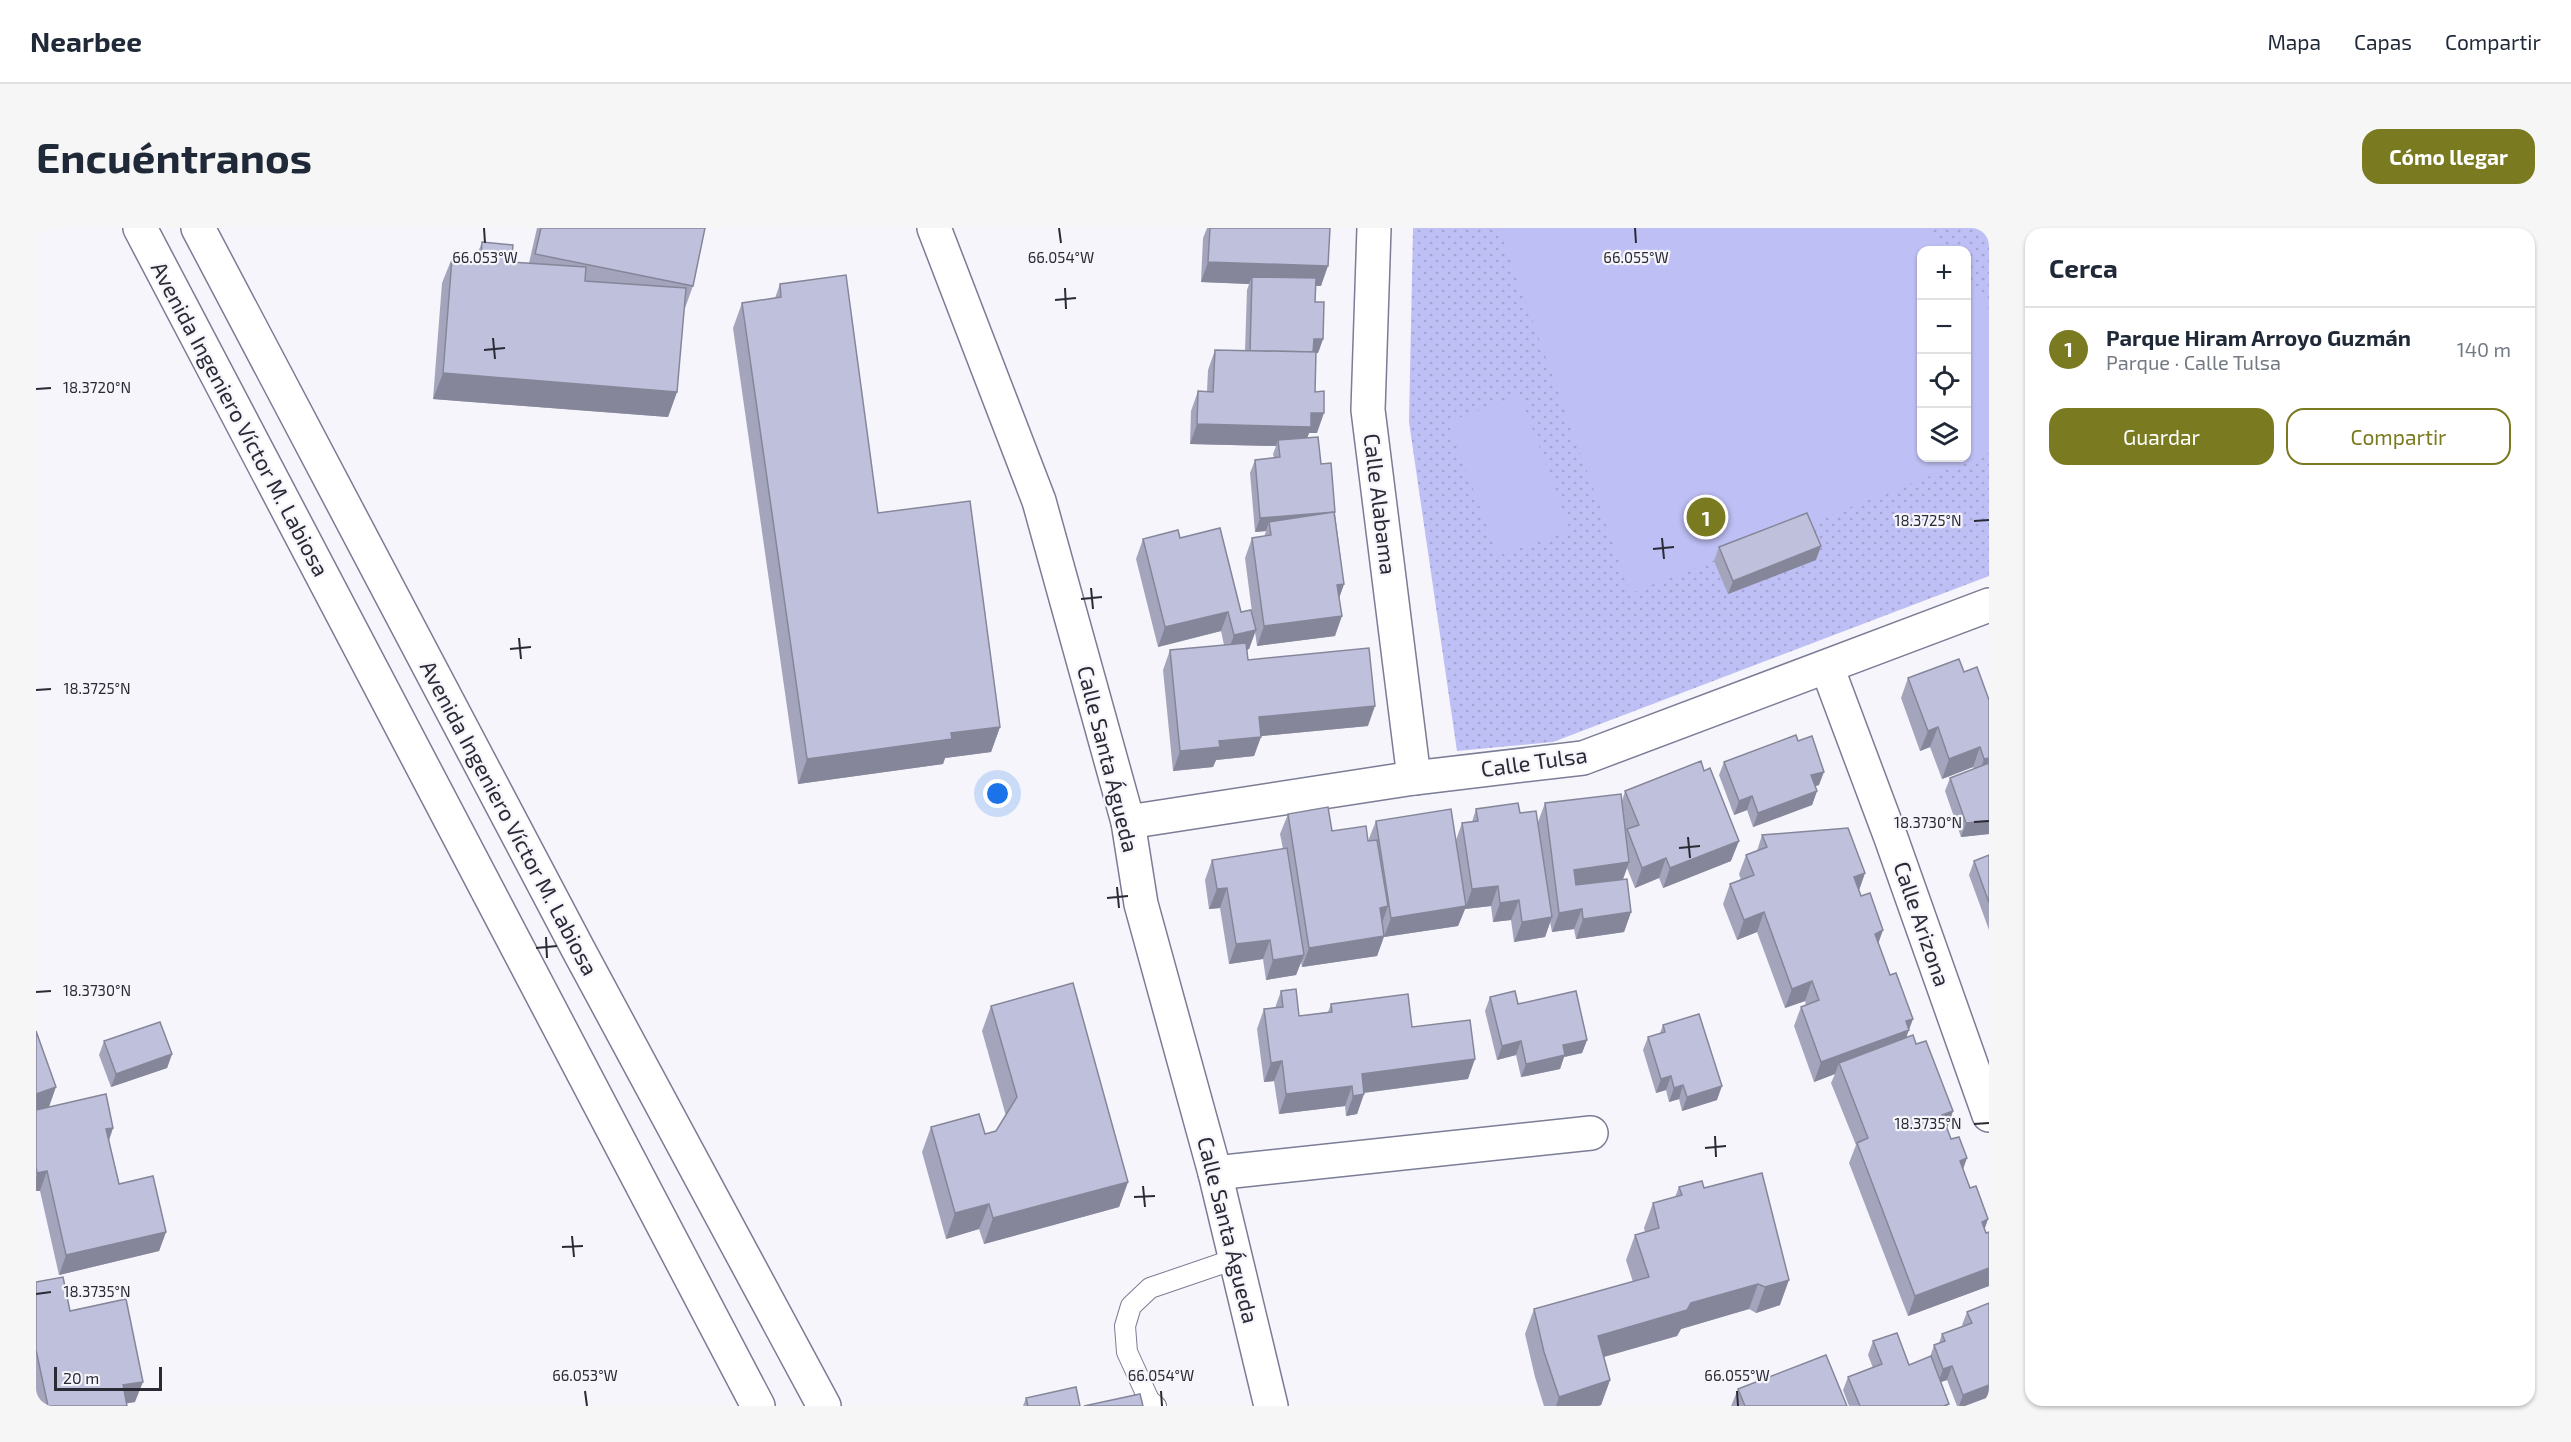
<!DOCTYPE html>
<html lang="es">
<head>
<meta charset="utf-8">
<style>
	:root { --surface:#fff; --page:#f6f6f7; --text:#1f2937; --muted:#747a83; --line:#e0e1e3; --accent:#7a7a21 }
	body { margin:0; font-family:"Exo 2",sans-serif; background:var(--page); color:var(--text) }
	.controls { position:absolute; right:18px; top:18px; display:grid; overflow:hidden; border-radius:12px; box-shadow:0 2px 4px #0004 }
	.controls button { width:54px; height:54px; display:grid; place-items:center; padding:0; border:0; border-bottom:2px solid var(--line); background:var(--surface); color:var(--text); font:30px sans-serif }
	.scale { position:absolute; left:18px; bottom:15px; width:108px; box-sizing:border-box; padding-left:6px; border:3px solid #2a2a35; border-top:0; font-size:16px; line-height:21px; white-space:nowrap; color:#2a2a35; -webkit-text-stroke:4px #f5f5fb; paint-order:stroke }
	.you { position:absolute; left:962px; top:566px; width:21px; height:21px; margin:-15px; border:4px solid #fff; border-radius:50%; background:#1a73e8; box-shadow:0 0 0 9px #1a73e833 }
	.badge { display:grid; place-items:center; width:39px; height:39px; border-radius:50%; background:var(--accent); color:#fff; font-size:20px; font-weight:700 }
	.pin { position:absolute; translate:-50% -50%; border:3px solid #fff; box-shadow:0 2px 6px #0006 }
	.list { margin:0; padding:0; list-style:none }
	h2 { display:flex; justify-content:space-between; align-items:center; height:78px; margin:0; padding:0 24px; font-size:26px }
	h2 small { font-size:20px; font-weight:400; color:var(--muted) }
	.list li { display:grid; grid-template-columns:39px 1fr auto; gap:18px; align-items:center; box-sizing:border-box; height:84px; padding:0 24px; border-top:2px solid var(--line) }
	.list b { display:block; font-size:22px; white-space:nowrap }
	.list p { margin:0; font-size:20px; white-space:nowrap; color:var(--muted) }
	.list em { font-size:20px; font-style:normal; color:var(--muted) }
	.actions { display:flex; gap:12px; padding:18px 24px }
	.actions a { flex:1; padding:14px 0; border:2px solid var(--accent); border-radius:18px; text-align:center; font-size:21px; color:var(--accent) }
	.actions .main { background:var(--accent); color:#fff }
	.icon { flex:none; width:33px; height:33px; fill:none; stroke:currentColor; stroke-width:2; stroke-linecap:round; stroke-linejoin:round }
	.map { position:relative; flex:none; width:1953px; height:1178px; overflow:hidden; border-radius:18px }
	header { display:flex; align-items:center; gap:36px; box-sizing:border-box; height:84px; padding:0 30px; background:var(--surface); border-bottom:2px solid var(--line) }
	header strong { font-size:28px }
	nav { display:flex; gap:33px; margin-inline-start:auto; font-size:21px }
	.intro { display:flex; align-items:center; justify-content:space-between; box-sizing:border-box; height:144px; padding:0 36px }
	h1 { margin:0; font-size:42px }
	.button { padding:15px 27px; border-radius:18px; background:var(--accent); color:#fff; font-size:21px; font-weight:700 }
	main { display:flex; gap:36px; padding:0 36px }
	aside { flex:1; background:var(--surface); border-radius:18px; box-shadow:0 2px 4px #0004 }
	.map>svg:first-child { display:block }
</style>
</head>
<body>
<header>
<strong>Nearbee</strong>
<nav><a>Mapa</a><a>Capas</a><a>Compartir</a></nav>
</header>
<div class="intro"><h1>Encuéntranos</h1><a class="button">Cómo llegar</a></div>
<main>
<div class="map">
<svg width="1953" height="1178" viewBox="0 0 1953 1178">
	<defs>
		<pattern id="green-dots" width="8" height="8" patternUnits="userSpaceOnUse" patternTransform="scale(1.5)"><rect width="8" height="8" fill="#bebff4"/><path d="M2 2h.1M6 6h.1" fill="none" stroke="#a3a4d2" stroke-width="1.8" stroke-linecap="round"/></pattern>
	</defs>
	<rect width="100%" height="100%" fill="#f5f5fb"/>
	<path fill="url(#green-dots)" fill-rule="evenodd" d="M1377,0H1953V348L1517,514L1421,523L1373,194ZM1886,22H1930V230H1886Z"/>
	<g fill="#bebff4">
		<path d="M1463,0H1890L1909,22H1886V230H1930L1931,48L1947,68L1953,82V225L1595,365Z"/>
		<path d="M1484,167L1534,302L1462,328L1412,194Z"/>
	</g>
	<g fill="none" stroke-linecap="round" stroke-linejoin="round">
		<g stroke="#7b7c95" stroke-width="22">
			<path id="lane" d="M1120,1178L1113,1172L1091,1124L1089,1098L1095,1078L1114,1060L1199,1031"/>
		</g>
		<g stroke="#7b7c95" stroke-width="36">
			<g id="street">
				<path d="M1338,0L1332,182L1378,550"/>
				<path d="M1791,439L1855,610L1953,887"/>
				<path d="M1092,594L1378,550L1547,530L1953,377"/>
				<path d="M1179,945L1555,905"/>
			</g>
		</g>
		<g stroke="#7b7c95" stroke-width="36">
			<g id="secondary">
				<path d="M104,0L722,1178"/>
				<path d="M162,0L542,721L788,1178"/>
				<path d="M898,0L1003,273L1092,594L1105,676L1179,945L1235,1178"/>
			</g>
		</g>
		<use href="#lane" stroke="#fff" stroke-width="20"/>
		<use href="#street" stroke="#fff" stroke-width="33"/>
		<use href="#secondary" stroke="#fff" stroke-width="33"/>
	</g>
	<g fill="#a4a5bd">
		<path d="M501,0H669L657,58L648,83L641,164L632,189L397,171L406,55L416,30L439,32L446,14L475,34L493,35Z"/>
		<path d="M1171,0H1294L1285,58H1280L1279,74L1287,111L1282,125H1280L1279,164L1281,205H1273L1271,210L1285,236L1299,285L1308,356L1303,370L1299,408L1221,418L1219,404L1213,421L1211,422L1212,432L1332,498L1225,508L1218,528L1180,532L1177,539L1137,543L1127,442L1134,422L1188,417L1185,403L1122,419L1100,331L1107,311L1144,310L1205,384L1217,392L1209,330L1216,310L1228,309L1230,303L1219,304L1214,245L1219,232L1238,230L1237,226L1240,218L1154,216L1155,183L1162,163H1171L1172,142L1179,122L1209,123L1211,62L1213,56L1165,54L1167,10Z"/>
		<path d="M744,56L842,285L964,499L955,524L909,530L907,536L762,556L697,100L706,75L739,70Z"/>
		<path d="M1683,319L1780,332L1692,366L1678,333Z"/>
		<path d="M1928,444L1953,472V606L1925,609L1909,563L1914,550L1938,541L1937,539L1906,551L1894,519L1884,523L1865,470L1872,450Z"/>
		<path d="M1762,513L1783,557L1779,558L1781,563L1776,577L1717,599L1711,582L1698,587L1683,547L1688,534Z"/>
		<path d="M1589,563L1695,633L1627,660L1623,650L1599,660L1591,640L1587,651L1595,684L1588,704L1540,711L1538,701L1516,704L1514,694L1509,709L1478,714L1475,692L1457,694L1455,678L1429,681L1422,698L1348,709L1341,728L1266,739L1265,734L1260,747L1230,752L1227,731L1193,736L1184,680L1173,681L1169,652L1176,632L1247,621L1244,606L1252,586L1296,603L1332,613L1340,593L1420,612L1426,595L1436,594L1440,581L1484,585L1502,594L1509,575L1586,573Z"/>
		<path d="M1726,607L1829,645L1823,662L1842,716L1871,809L1880,816L1917,883L1911,900L1934,960L1952,991L1948,1002L1950,1005L1953,1004V1058L1872,1088L1813,935L1820,917L1795,855L1799,846L1778,854L1758,798L1765,779L1770,777L1769,773L1749,780L1721,704L1701,712L1687,676L1694,656L1705,652L1703,646L1710,627L1721,623Z"/>
		<path d="M1953,627V702L1933,647L1938,633Z"/>
		<path d="M1245,763L1263,788L1292,784L1295,776L1376,799L1432,851L1328,865L1321,886L1310,888L1309,878L1243,886L1238,853L1228,854L1221,801L1228,781L1239,780Z"/>
		<path d="M1454,769L1482,776L1551,812L1546,825L1528,829L1524,841L1485,849L1480,827L1461,832L1449,783Z"/>
		<path d="M955,778L1092,954L1083,979L948,1016L943,1001L910,1011L886,924L895,899L949,906L960,903L970,888L946,803Z"/>
		<path d="M1627,797L1681,872L1646,883L1643,871L1633,874L1630,862L1620,865L1607,822L1612,809L1624,805Z"/>
		<path d="M0,803L13,879L9,880L77,900L73,913L83,956L130,1004L123,1023L23,1047L4,963H0Z"/>
		<path d="M68,813L136,826L131,840L75,859L63,827Z"/>
		<path d="M1643,959L1668,960L1744,1077L1720,1085L1713,1081L1645,1101L1641,1108L1568,1129L1574,1152L1565,1177L1562,1178H1508L1499,1149L1489,1106L1498,1081L1597,1054L1590,1032L1599,1007L1609,1004L1608,1000L1617,975L1639,969Z"/>
		<path d="M0,1054L34,1083L99,1174L91,1175V1178H0Z"/>
		<path d="M1953,1075L1929,1178H1921L1911,1152L1905,1154L1912,1178H1813L1807,1162L1812,1149L1837,1140L1832,1127L1837,1113L1873,1137L1894,1129L1898,1117L1903,1115L1906,1106L1927,1098L1926,1097L1931,1084Z"/>
		<path d="M1702,1161L1811,1178H1695Z"/>
		<path d="M990,1170L1044,1178H987Z"/>
	</g>
	<g fill="#86869a">
		<path d="M1172,34L1292,38L1285,58L1216,56V49L1213,56L1165,54Z"/>
		<path d="M1278,111H1287L1282,125L1273,124Z"/>
		<path d="M407,145L641,164L632,189L397,171Z"/>
		<path d="M1275,185H1288L1281,205H1273L1268,219L1242,212L1240,218L1154,216L1161,196Z"/>
		<path d="M1299,284L1294,297L1233,294L1230,303L1219,304L1224,290Z"/>
		<path d="M1785,318L1780,332L1692,366L1697,353Z"/>
		<path d="M1308,356L1301,376V357Z"/>
		<path d="M1192,384L1185,403L1122,419L1129,399Z"/>
		<path d="M1306,388L1299,408L1221,418L1228,398Z"/>
		<path d="M1220,402L1213,421L1191,427L1198,407Z"/>
		<path d="M1339,478L1332,498L1216,509L1223,489Z"/>
		<path d="M964,499L955,524L909,530L907,536L762,556L771,531L915,505Z"/>
		<path d="M1902,499L1894,519L1884,523L1892,503Z"/>
		<path d="M1225,509L1218,528L1180,532L1177,539L1137,543L1144,523L1183,513Z"/>
		<path d="M1944,519L1937,539L1906,551L1913,531Z"/>
		<path d="M1953,530V547L1941,551L1948,531Z"/>
		<path d="M1788,544L1783,557L1770,561L1775,547Z"/>
		<path d="M1781,563L1776,577L1717,599L1722,585Z"/>
		<path d="M1716,568L1711,582L1698,587L1703,573Z"/>
		<path d="M1953,593V606L1925,609L1930,595Z"/>
		<path d="M1703,613L1695,633L1627,660L1634,640Z"/>
		<path d="M1630,630L1623,650L1599,660L1606,640Z"/>
		<path d="M1593,634L1586,654L1530,661L1538,642Z"/>
		<path d="M1829,645L1822,665L1818,649Z"/>
		<path d="M1462,658L1455,678L1429,681L1422,698L1348,709L1355,690L1430,678L1436,661Z"/>
		<path d="M1191,660L1184,680L1173,681L1181,661Z"/>
		<path d="M1483,672L1475,692L1457,694L1464,675Z"/>
		<path d="M1352,678L1345,698L1344,680Z"/>
		<path d="M1546,681L1538,701L1516,704L1523,685Z"/>
		<path d="M1595,684L1588,704L1540,711L1547,691Z"/>
		<path d="M1728,684L1721,704L1701,712L1708,692Z"/>
		<path d="M1516,689L1509,709L1478,714L1486,694Z"/>
		<path d="M1847,702L1840,722L1839,706Z"/>
		<path d="M1348,708L1341,728L1266,739L1273,720Z"/>
		<path d="M1234,712L1227,731L1193,736L1200,716Z"/>
		<path d="M1268,727L1260,747L1230,752L1237,732Z"/>
		<path d="M1776,753L1769,773L1749,780L1756,761Z"/>
		<path d="M1877,791L1866,821L1803,835L1799,846L1778,854L1785,834L1870,793Z"/>
		<path d="M1551,812L1546,825L1528,829L1524,841L1485,849L1490,836L1527,817Z"/>
		<path d="M1485,813L1480,827L1461,832L1466,818Z"/>
		<path d="M136,826L131,840L75,859L80,846Z"/>
		<path d="M1439,831L1432,851L1318,866L1326,846Z"/>
		<path d="M1246,833L1238,853L1228,854L1235,835Z"/>
		<path d="M1635,848L1630,862L1620,865L1625,851Z"/>
		<path d="M1647,857L1643,871L1633,874L1638,860Z"/>
		<path d="M1316,858L1309,878L1243,886L1250,866Z"/>
		<path d="M1686,858L1681,872L1646,883L1651,869Z"/>
		<path d="M20,859L13,879L0,884V866Z"/>
		<path d="M1328,866L1321,886L1310,888L1317,868Z"/>
		<path d="M1917,883L1910,903L1906,887Z"/>
		<path d="M77,900L70,919V901Z"/>
		<path d="M1931,930L1924,950V933Z"/>
		<path d="M11,943L4,963H0V949L1,945Z"/>
		<path d="M1092,954L1083,979L948,1016L957,990Z"/>
		<path d="M953,976L943,1001L910,1011L919,985Z"/>
		<path d="M1952,991L1945,1011L1946,994Z"/>
		<path d="M130,1004L123,1023L23,1047L30,1027Z"/>
		<path d="M1953,1040V1058L1872,1088L1879,1068Z"/>
		<path d="M1753,1052L1744,1077L1720,1085L1729,1059Z"/>
		<path d="M1722,1056L1713,1081L1645,1101L1641,1108L1553,1133L1562,1108L1655,1075Z"/>
		<path d="M1916,1138L1911,1152L1902,1155L1907,1141Z"/>
		<path d="M1574,1152L1565,1177L1562,1178H1520L1523,1169Z"/>
		<path d="M107,1154L99,1174L80,1177L87,1157Z"/>
		<path d="M1953,1157V1169L1929,1178H1923L1927,1167Z"/>
	</g>
	<g fill="#bfc0dc" stroke="#86869a" stroke-width="1.5">
		<path d="M505,0H669L657,58L499,26Z"/>
		<path d="M1174,0H1294L1292,38L1172,34Z"/>
		<path d="M446,14L477,17L475,34L550,39L549,53L650,60L641,164L407,145L416,30L445,32Z"/>
		<path d="M810,47L842,285L934,273L964,499L915,505L916,511L771,531L706,75L745,69L744,56Z"/>
		<path d="M1216,49L1280,50L1279,74H1288L1287,111H1278L1277,124L1214,123Z"/>
		<path d="M1179,122L1280,124L1279,164L1288,163V185H1275V199L1161,196L1162,163L1177,164Z"/>
		<path d="M1282,209L1285,236L1295,235L1299,284L1224,290L1219,232L1244,229L1242,212Z"/>
		<path d="M1298,284L1308,356L1301,357L1306,388L1228,398L1216,310L1235,307L1233,294Z"/>
		<path d="M1771,285L1785,318L1697,353L1683,319Z"/>
		<path d="M1184,300L1205,384L1215,382L1220,402L1198,407L1192,384L1129,399L1107,311L1142,302L1144,310Z"/>
		<path d="M1210,415L1212,432L1333,420L1339,478L1223,489L1225,509L1183,513L1184,519L1144,523L1134,422Z"/>
		<path d="M1923,431L1928,444L1941,439L1953,472V530L1948,531L1944,519L1913,531L1902,499L1892,503L1872,450Z"/>
		<path d="M1760,507L1762,513L1776,508L1788,544L1775,547L1781,563L1722,585L1716,568L1703,573L1688,534Z"/>
		<path d="M1665,533L1668,543L1674,540L1703,613L1634,640L1630,630L1606,640L1591,601L1603,597L1589,563Z"/>
		<path d="M1953,535V593L1930,595L1914,550Z"/>
		<path d="M1585,566L1593,634L1538,642L1540,657L1591,651L1595,684L1547,691L1546,681L1523,685L1509,575Z"/>
		<path d="M1482,575L1484,585L1500,583L1516,689L1486,694L1483,672L1464,675L1462,658L1436,661L1426,595L1442,593L1440,581Z"/>
		<path d="M1292,579L1296,603L1330,598L1332,613L1341,612L1352,678L1344,680L1348,708L1273,720L1252,586Z"/>
		<path d="M1415,581L1430,678L1355,690L1340,593Z"/>
		<path d="M1812,600L1829,645L1818,649L1825,668L1834,665L1847,702L1839,706L1854,747L1860,745L1877,791L1870,793L1873,802L1785,834L1765,779L1783,772L1776,753L1756,761L1728,684L1708,692L1694,656L1718,647L1710,627L1731,619L1726,607Z"/>
		<path d="M1251,620L1268,727L1237,732L1234,712L1200,716L1191,660L1181,661L1176,632Z"/>
		<path d="M1953,627V675L1938,633Z"/>
		<path d="M1037,755L1092,954L957,990L953,976L919,985L895,899L943,886L949,906L960,903L981,869L955,778Z"/>
		<path d="M1260,761L1263,788L1296,784L1295,776L1372,766L1376,799L1434,792L1439,831L1326,846L1328,866L1317,868L1316,858L1250,866L1246,833L1235,835L1228,781L1247,779L1245,763Z"/>
		<path d="M1479,763L1482,776L1540,763L1551,812L1527,817L1529,827L1490,836L1485,813L1466,818L1454,769Z"/>
		<path d="M1663,786L1686,858L1651,869L1647,857L1638,860L1635,848L1625,851L1612,809L1629,804L1627,797Z"/>
		<path d="M124,794L136,826L80,846L68,813Z"/>
		<path d="M0,803L20,859L0,866Z"/>
		<path d="M1877,807L1880,816L1890,813L1917,883L1906,887L1915,911L1923,909L1931,930L1924,933L1934,960L1940,958L1952,991L1946,994L1950,1005L1953,1004V1040L1879,1068L1821,915L1832,910L1803,835Z"/>
		<path d="M70,866L77,900L70,901L83,956L117,948L130,1004L30,1027L11,943L1,945L0,939V882Z"/>
		<path d="M1726,945L1753,1052L1729,1059L1722,1056L1655,1075L1651,1082L1562,1108L1574,1152L1523,1169L1508,1124L1498,1081L1613,1049L1599,1007L1623,1000L1617,975L1646,967L1643,959L1666,953L1668,960Z"/>
		<path d="M27,1049L34,1083L90,1071L107,1154L87,1157L91,1178H12L0,1122V1054Z"/>
		<path d="M1953,1075V1157L1927,1167L1916,1138L1907,1141L1898,1117L1909,1113L1906,1106L1936,1095L1931,1084Z"/>
		<path d="M1861,1105L1873,1137L1895,1128L1913,1176L1907,1178H1824L1812,1149L1846,1136L1837,1113Z"/>
		<path d="M1790,1127L1811,1178H1709L1702,1161Z"/>
		<path d="M1040,1159L1044,1178H992L990,1170Z"/>
		<path d="M1104,1166L1107,1178H1048Z"/>
	</g>
	<path fill="none" stroke="#2a2a35" stroke-width="2" d="M448,0L449,15M1023,0L1025,15M1599,0L1600,15M1029,60L1030,81M1019,72L1040,70M457,110L459,131M448,122L469,120M0,161L15,160M1938,293L1953,292M1626,310L1628,331M1617,321L1638,319M1055,360L1057,381M1045,371L1066,369M483,410L485,431M474,421L495,419M0,462L15,461M1938,594L1953,593M1652,609L1654,630M1643,620L1664,618M1081,659L1083,680M1071,670L1092,668M510,709L511,730M500,720L521,718M0,764L15,763M1938,896L1953,895M1679,908L1680,929M1669,920L1690,918M1107,958L1109,979M1098,969L1119,968M536,1008L538,1029M526,1019L547,1018M0,1066L15,1064M549,1163L551,1178M1125,1163L1126,1178M1701,1163L1702,1178"/>
	<g text-anchor="middle" stroke-width="4.5" stroke-linejoin="round" paint-order="stroke">
		<g font-size="22" fill="#2a2a35" stroke="#f5f5fb">
			<text transform="translate(204 191) rotate(62)" y="8">Avenida Ingeniero Víctor M. Labiosa</text>
			<text transform="translate(1344 276) rotate(83)" y="8">Calle Alabama</text>
			<text transform="translate(1072 531) rotate(76)" y="8">Calle Santa Águeda</text>
			<text transform="translate(1498 534) rotate(-8)" y="8">Calle Tulsa</text>
			<text transform="translate(473 590) rotate(62)" y="8">Avenida Ingeniero Víctor M. Labiosa</text>
			<text transform="translate(1886 696) rotate(71)" y="8">Calle Arizona</text>
			<text transform="translate(1192 1002) rotate(76)" y="8">Calle Santa Águeda</text>
		</g>
	</g>
	<g font-size="15" text-anchor="middle" fill="#2a2a35" stroke="#f5f5fb" stroke-width="4.5" stroke-linejoin="round" paint-order="stroke">
		<text x="449" y="35">66.053°W</text>
		<text x="1025" y="35">66.054°W</text>
		<text x="1600" y="35">66.055°W</text>
		<text x="61" y="165">18.3720°N</text>
		<text x="1892" y="298">18.3725°N</text>
		<text x="61" y="466">18.3725°N</text>
		<text x="1892" y="600">18.3730°N</text>
		<text x="61" y="768">18.3730°N</text>
		<text x="1892" y="901">18.3735°N</text>
		<text x="61" y="1069">18.3735°N</text>
		<text x="549" y="1153">66.053°W</text>
		<text x="1125" y="1153">66.054°W</text>
		<text x="1701" y="1153">66.055°W</text>
	</g>
</svg>
<div class="controls">
<button>+</button>
<button>−</button>
<button><svg class="icon" aria-label="locate" viewBox="0 0 24 24"><circle cx="12" cy="12" r="6"/><path d="M12 2v4M12 18v4M2 12h4M18 12h4"/></svg></button>
<button><svg class="icon" aria-label="layers" viewBox="0 0 24 24"><path d="M12 4l9 5-9 5-9-5zM3 14l9 5 9-5"/></svg></button>
</div>
<div class="scale">20 m</div>
<div class="you"></div>
<div class="pin badge" style="left:1670px;top:289px">1</div>
</div>
<aside>
<h2>Cerca<small></small></h2>
<ul class="list">
<li><span class="badge">1</span><div><b>Parque Hiram Arroyo Guzmán</b><p>Parque · Calle Tulsa</p></div><em>140 m</em></li>
</ul>
<div class="actions"><a class="main">Guardar</a><a>Compartir</a></div>
</aside>
</main>
</body>
</html>
